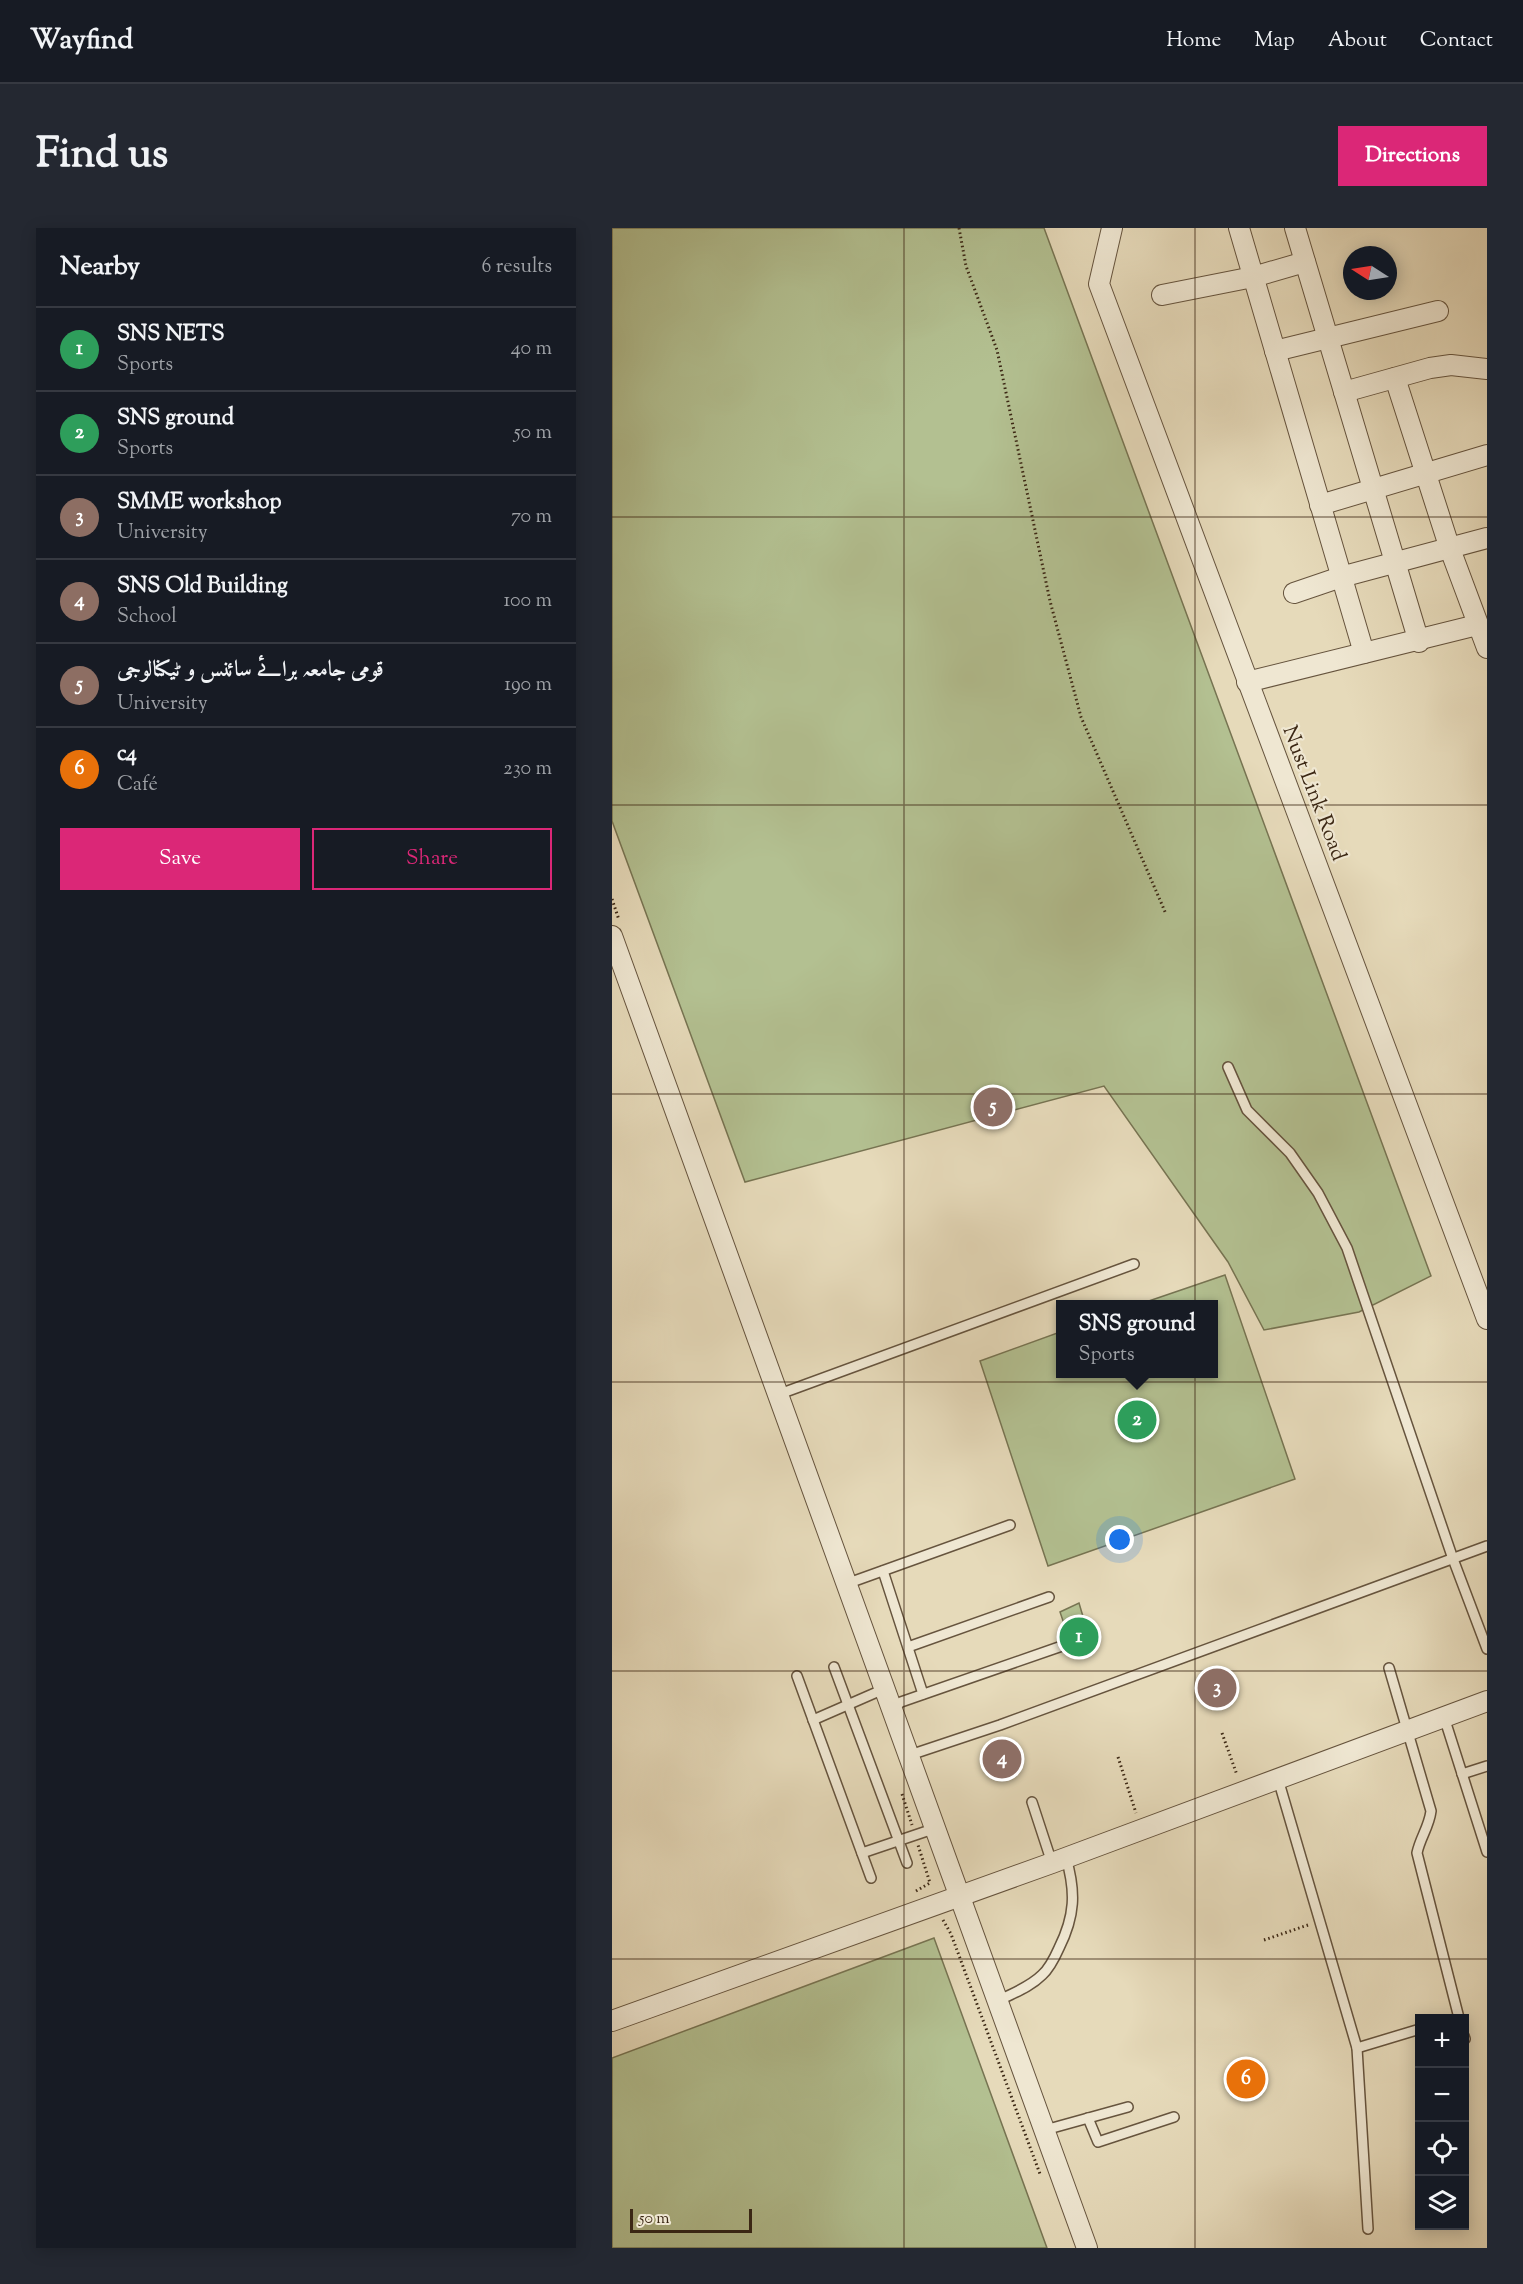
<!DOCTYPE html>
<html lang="en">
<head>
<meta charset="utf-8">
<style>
	:root { --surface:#171b24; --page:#242831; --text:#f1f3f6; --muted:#9ea1a6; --line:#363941; --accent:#db2777 }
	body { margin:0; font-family:"Sorts Mill Goudy",Amiri,serif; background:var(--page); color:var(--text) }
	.controls { position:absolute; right:18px; bottom:18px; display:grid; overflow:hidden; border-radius:0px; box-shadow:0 3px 15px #0003 }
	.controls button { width:54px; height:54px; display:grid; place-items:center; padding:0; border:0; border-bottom:2px solid var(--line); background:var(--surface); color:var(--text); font:30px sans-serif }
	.compass { position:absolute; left:731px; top:18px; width:54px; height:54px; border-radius:50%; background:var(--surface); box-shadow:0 3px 15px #0003; rotate:282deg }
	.scale { position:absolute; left:18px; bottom:15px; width:122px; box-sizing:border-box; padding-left:6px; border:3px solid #3b2714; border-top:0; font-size:16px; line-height:21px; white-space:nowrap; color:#3b2714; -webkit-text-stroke:4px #efe7d2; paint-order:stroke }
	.you { position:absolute; left:508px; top:1312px; width:21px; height:21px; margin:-15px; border:4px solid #fff; border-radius:50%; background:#1a73e8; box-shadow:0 0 0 9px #1a73e833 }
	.badge { display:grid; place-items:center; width:39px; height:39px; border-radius:50%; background:var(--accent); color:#fff; font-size:20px; font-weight:700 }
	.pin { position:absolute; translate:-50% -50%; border:3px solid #fff; box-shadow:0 2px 6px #0006 }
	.popup { position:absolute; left:444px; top:1072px; width:162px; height:78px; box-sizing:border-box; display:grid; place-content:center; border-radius:0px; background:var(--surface); filter:drop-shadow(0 2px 4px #0005); font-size:20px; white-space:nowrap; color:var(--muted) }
	.popup b { font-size:22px; color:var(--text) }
	.popup::after { content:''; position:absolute; left:50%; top:100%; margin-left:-12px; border:12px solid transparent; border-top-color:var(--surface) }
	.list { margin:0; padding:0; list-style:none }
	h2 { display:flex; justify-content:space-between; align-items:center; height:78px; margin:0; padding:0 24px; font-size:26px }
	h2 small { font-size:20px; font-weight:400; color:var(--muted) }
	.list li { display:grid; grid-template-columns:39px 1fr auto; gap:18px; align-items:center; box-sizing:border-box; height:84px; padding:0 24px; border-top:2px solid var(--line) }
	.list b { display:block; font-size:22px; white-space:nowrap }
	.list p { margin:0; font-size:20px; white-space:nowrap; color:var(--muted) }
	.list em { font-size:20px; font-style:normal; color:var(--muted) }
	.actions { display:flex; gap:12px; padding:18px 24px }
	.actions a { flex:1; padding:14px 0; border:2px solid var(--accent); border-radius:0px; text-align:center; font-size:21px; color:var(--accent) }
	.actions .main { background:var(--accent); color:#fff }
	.icon { flex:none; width:33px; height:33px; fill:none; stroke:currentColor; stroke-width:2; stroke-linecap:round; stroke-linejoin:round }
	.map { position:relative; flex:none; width:875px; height:2020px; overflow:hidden; border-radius:0px }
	header { display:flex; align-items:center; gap:36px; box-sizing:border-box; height:84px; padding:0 30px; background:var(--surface); border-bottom:2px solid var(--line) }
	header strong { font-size:28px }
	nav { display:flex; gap:33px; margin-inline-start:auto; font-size:21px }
	.intro { display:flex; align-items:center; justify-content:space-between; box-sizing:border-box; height:144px; padding:0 36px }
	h1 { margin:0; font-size:42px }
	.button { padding:15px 27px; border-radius:0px; background:var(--accent); color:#fff; font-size:21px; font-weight:700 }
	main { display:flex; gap:36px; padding:0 36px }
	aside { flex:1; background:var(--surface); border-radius:0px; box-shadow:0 3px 15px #0003 }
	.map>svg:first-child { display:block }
</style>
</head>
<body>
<header>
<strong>Wayfind</strong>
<nav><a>Home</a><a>Map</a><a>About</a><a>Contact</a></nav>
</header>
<div class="intro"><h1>Find us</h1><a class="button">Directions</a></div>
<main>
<aside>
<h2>Nearby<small>6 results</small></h2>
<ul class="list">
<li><span class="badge" style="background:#2e9e5b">1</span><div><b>SNS NETS</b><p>Sports</p></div><em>40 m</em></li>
<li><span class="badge" style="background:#2e9e5b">2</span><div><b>SNS ground</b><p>Sports</p></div><em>50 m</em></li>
<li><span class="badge" style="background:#8d6e63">3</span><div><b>SMME workshop</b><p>University</p></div><em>70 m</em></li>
<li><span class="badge" style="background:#8d6e63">4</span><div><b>SNS Old Building</b><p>School</p></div><em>100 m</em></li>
<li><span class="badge" style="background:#8d6e63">5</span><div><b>قومی جامعہ برائے سائنس و ٹیکنالوجی</b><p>University</p></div><em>190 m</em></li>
<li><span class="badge" style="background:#e8710a">6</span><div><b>c4</b><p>Café</p></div><em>230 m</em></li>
</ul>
<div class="actions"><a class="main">Save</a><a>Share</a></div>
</aside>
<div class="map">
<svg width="875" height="2020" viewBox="0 0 875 2020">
	<rect width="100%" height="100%" fill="#e6daba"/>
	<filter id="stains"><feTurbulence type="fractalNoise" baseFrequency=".00333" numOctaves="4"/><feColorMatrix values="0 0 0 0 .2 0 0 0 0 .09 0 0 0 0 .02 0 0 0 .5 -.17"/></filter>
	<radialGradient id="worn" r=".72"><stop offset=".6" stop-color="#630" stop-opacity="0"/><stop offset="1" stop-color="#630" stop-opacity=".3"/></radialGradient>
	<g fill="#b3c091" stroke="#777452" stroke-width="1.5">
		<path d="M0,0H432L819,1048L747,1084L652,1102L616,1034L492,858L133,954L0,593Z"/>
		<path d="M613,1047L683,1251L436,1338L368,1133L448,1104V1146H602V1076H528Z"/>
		<path d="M467,1375L480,1419L462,1425L448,1384Z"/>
		<path d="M322,1710L435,2020H0V1830Z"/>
	</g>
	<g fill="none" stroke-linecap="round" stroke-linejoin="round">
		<g stroke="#66543e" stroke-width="12">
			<g id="service">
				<path d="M616,839L635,882L678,925L706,965L735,1020L841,1331L875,1421"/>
				<path d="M165,1167L522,1036"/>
				<path d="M271,1343L311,1466"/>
				<path d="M234,1356L398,1297"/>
				<path d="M296,1419L437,1369"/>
				<path d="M222,1439L295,1635"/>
				<path d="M777,1440L819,1583C817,1599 808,1610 805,1625L847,1790"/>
				<path d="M185,1448L259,1650"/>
				<path d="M280,1481L289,1474L450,1418"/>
				<path d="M832,1489L875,1624"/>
				<path d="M201,1492L272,1461"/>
				<path d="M298,1527L388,1497L875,1318"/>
				<path d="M850,1546L875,1538"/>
				<path d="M666,1551L745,1820L756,2001"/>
				<path d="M420,1574L440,1635"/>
				<path d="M250,1625L324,1600"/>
				<path d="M386,1773C401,1765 418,1759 430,1747C438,1740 443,1729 447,1720C463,1688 464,1664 454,1630"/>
				<path d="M852,1808L853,1811"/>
				<path d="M745,1820L808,1801"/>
				<path d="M476,1890L486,1914L562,1889"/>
				<path d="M433,1902L516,1879"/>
			</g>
		</g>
		<g stroke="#66543e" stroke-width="22">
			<g id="minor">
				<path d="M500,0L487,56L875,1091"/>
				<path d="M627,0L752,425"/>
				<path d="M683,0L807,414"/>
				<path d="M550,67L641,49L693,34"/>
				<path d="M663,123L826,83"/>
				<path d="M783,150L838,321L875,420"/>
				<path d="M732,164L818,140L839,137L875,141"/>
				<path d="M708,277L875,227"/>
				<path d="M682,365L729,349L875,310"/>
				<path d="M635,454L865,397"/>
				<path d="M0,708L475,2020"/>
				<path d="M0,1793L440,1635L875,1473"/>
			</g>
		</g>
		<g stroke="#3b2714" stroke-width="3" stroke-dasharray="1.5 3" stroke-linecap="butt">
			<path d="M347,0L354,38L385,122L438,373L469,489L554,686"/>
			<path d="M0,671L7,692"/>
			<path d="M610,1505L625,1547"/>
			<path d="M506,1529L524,1585"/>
			<path d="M290,1566L300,1597"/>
			<path d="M304,1663L318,1655L306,1617"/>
			<path d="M331,1692L339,1706L428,1946"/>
			<path d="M652,1712L696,1697"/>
		</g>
		<use href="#service" stroke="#efe7d2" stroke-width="9"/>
		<use href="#minor" stroke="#efe7d2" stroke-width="20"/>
	</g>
	<path fill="none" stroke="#3b2714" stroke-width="1.5" stroke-opacity="0.55" d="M292,0V2020M583,0V2020M0,289H875M0,577H875M0,866H875M0,1154H875M0,1443H875M0,1731H875"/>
	<g text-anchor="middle" stroke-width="4.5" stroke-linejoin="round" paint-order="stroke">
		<g font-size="21" fill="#3b2714" stroke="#efe7d2">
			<text transform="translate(703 565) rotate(69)" y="7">Nust Link Road</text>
		</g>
	</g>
	<rect width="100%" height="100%" filter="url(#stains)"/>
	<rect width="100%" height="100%" fill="url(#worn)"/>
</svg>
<div class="controls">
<button>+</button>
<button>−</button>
<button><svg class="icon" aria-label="locate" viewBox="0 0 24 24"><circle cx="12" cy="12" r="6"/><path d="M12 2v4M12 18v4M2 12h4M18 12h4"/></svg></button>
<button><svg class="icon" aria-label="layers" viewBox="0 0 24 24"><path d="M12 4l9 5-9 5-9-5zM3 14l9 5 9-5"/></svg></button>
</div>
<svg class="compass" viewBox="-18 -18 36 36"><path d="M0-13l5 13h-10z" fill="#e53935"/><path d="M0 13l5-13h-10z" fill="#9ea1a6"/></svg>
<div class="scale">50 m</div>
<div class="you"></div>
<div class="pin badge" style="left:467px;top:1409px;background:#2e9e5b">1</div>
<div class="pin badge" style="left:525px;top:1192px;background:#2e9e5b">2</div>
<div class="popup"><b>SNS ground</b>Sports</div>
<div class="pin badge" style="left:605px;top:1460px;background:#8d6e63">3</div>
<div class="pin badge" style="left:390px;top:1531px;background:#8d6e63">4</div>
<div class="pin badge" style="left:381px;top:879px;background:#8d6e63">5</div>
<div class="pin badge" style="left:634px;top:1851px;background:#e8710a">6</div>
</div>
</main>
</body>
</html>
